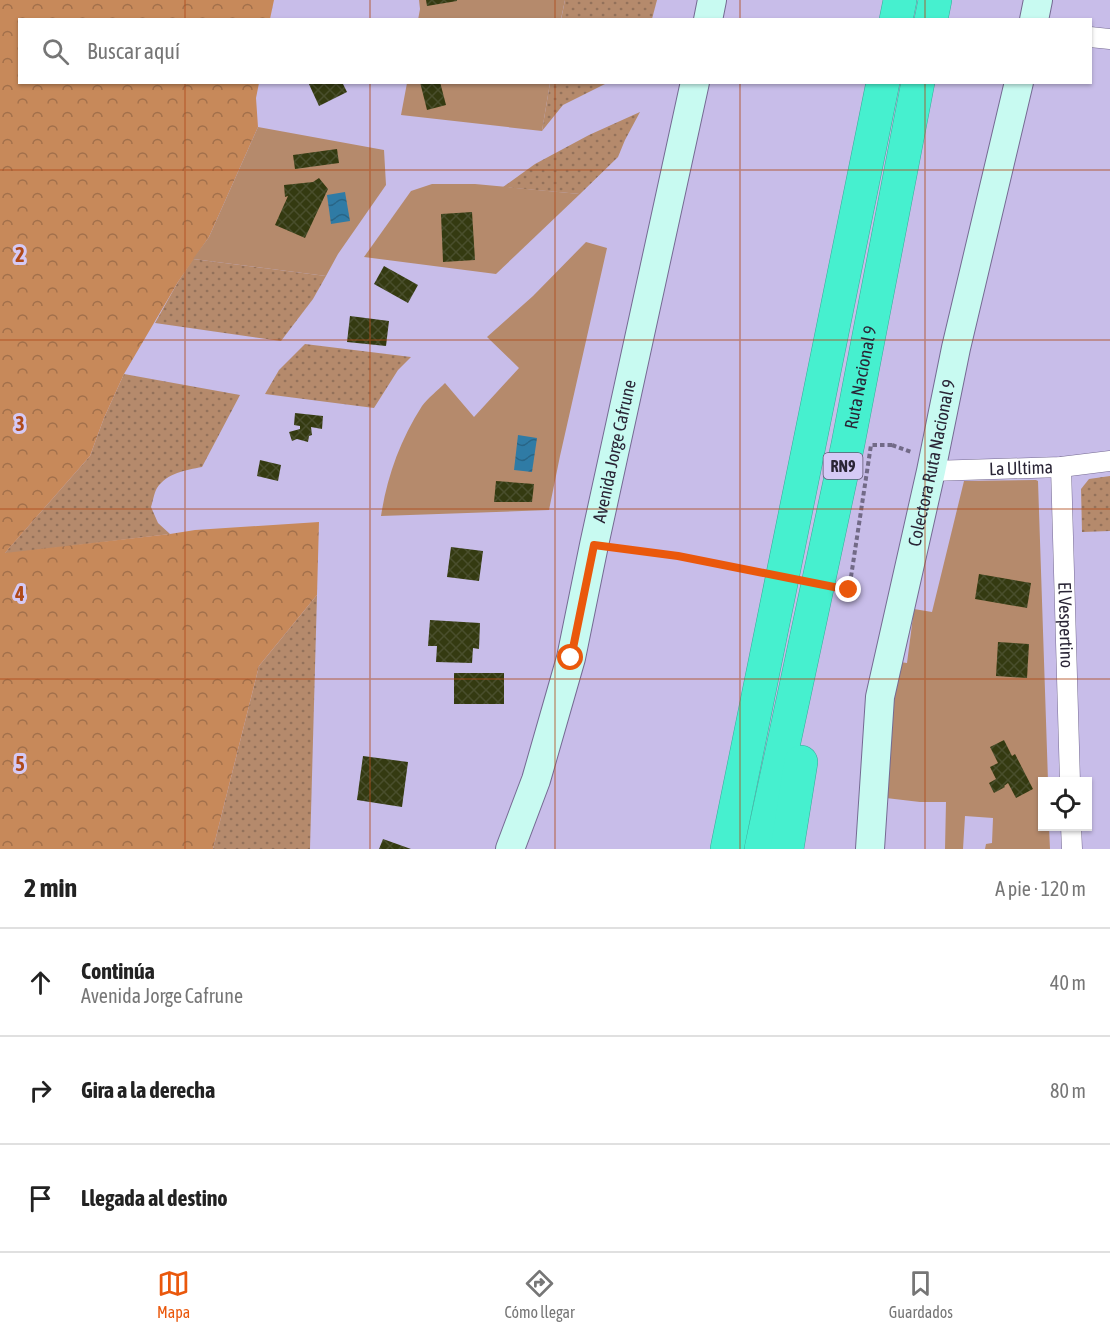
<!DOCTYPE html>
<html lang="es">
<head>
<meta charset="utf-8">
<style>
	:root { --surface:#fff; --page:#f2f2f2; --text:#222; --muted:#767676; --line:#e0e0e0; --accent:#ea580c }
	body { margin:0; font-family:"Asap Condensed",sans-serif; background:var(--page); color:var(--text) }
	.controls { position:absolute; right:18px; bottom:18px; display:grid; overflow:hidden; border-radius:0px; box-shadow:0 2px 4px #0004 }
	.controls button { width:54px; height:54px; display:grid; place-items:center; padding:0; border:0; border-bottom:2px solid var(--line); background:var(--surface); color:var(--text); font:30px sans-serif }
	.stop { position:absolute; width:18px; height:18px; margin:-14px; border:4px solid #ea580c; border-radius:50%; background:#fff }
	.stop.end { background:#ea580c; border-color:#fff; box-shadow:0 2px 6px #0008 }
	.list { margin:0; padding:0; list-style:none }
	h2 { display:flex; justify-content:space-between; align-items:center; height:78px; margin:0; padding:0 24px; font-size:26px }
	h2 small { font-size:20px; font-weight:400; color:var(--muted) }
	.list li { display:grid; grid-template-columns:39px 1fr auto; gap:18px; align-items:center; box-sizing:border-box; height:108px; padding:0 24px; border-top:2px solid var(--line) }
	.list b { display:block; font-size:22px; white-space:nowrap }
	.list p { margin:0; font-size:20px; white-space:nowrap; color:var(--muted) }
	.list em { font-size:20px; font-style:normal; color:var(--muted) }
	.icon { flex:none; width:33px; height:33px; fill:none; stroke:currentColor; stroke-width:2; stroke-linecap:round; stroke-linejoin:round }
	.map { position:relative; flex:none; width:1110px; height:849px; overflow:hidden }
	.search { position:absolute; background:var(--surface); box-shadow:0 2px 4px #0004; left:18px; right:18px; top:18px; height:66px; display:flex; align-items:center; gap:15px; box-sizing:border-box; padding:0 21px; border-radius:0px; color:var(--muted); font-size:22px }
	.sheet { height:402px; background:var(--surface) }
	nav { display:flex; justify-content:space-around; align-items:center; box-sizing:border-box; height:84px; border-top:2px solid var(--line); background:var(--surface); font-size:16px; color:var(--muted) }
	nav a { display:grid; justify-items:center; gap:3px }
	nav .on { color:var(--accent) }
	.map>svg:first-child { display:block }
</style>
</head>
<body>
<div class="map">
<svg width="1110" height="849" viewBox="0 0 1110 849">
	<defs>
		<pattern id="grass-dots" width="8" height="8" patternUnits="userSpaceOnUse" patternTransform="scale(1.5)"><rect width="8" height="8" fill="#b58a6c"/><path d="M2 2h.1M6 6h.1" fill="none" stroke="#93715a" stroke-width="1.8" stroke-linecap="round"/></pattern>
		<pattern id="forest-crowns" width="20" height="18" patternUnits="userSpaceOnUse" patternTransform="scale(1.5)"><rect width="20" height="18" fill="#c7895a"/><path d="M2 6a3 3 0 1 1 6 0M12 15a3 3 0 1 1 6 0" fill="none" stroke="#a2704b"/></pattern>
		<pattern id="water-waves" width="16" height="10" patternUnits="userSpaceOnUse" patternTransform="scale(1.5)"><rect width="16" height="10" fill="#2f7ba5"/><path d="M0 5q4-4 8 0t8 0" fill="none" stroke="#286587"/></pattern>
		<pattern id="building-cross-hatch" width="8" height="8" patternUnits="userSpaceOnUse" patternTransform="scale(1.5)"><rect width="8" height="8" fill="#343a11"/><path d="M0 0l8 8M0 8l8-8" fill="none" stroke="#494e2c"/></pattern>
	</defs>
	<rect width="100%" height="100%" fill="#c8bde9"/>
	<g fill="url(#grass-dots)">
		<path d="M565,0H657L652,19L561,20Z"/>
		<path d="M550,83V82L607,83L563,105L542,131Z"/>
		<path d="M640,112L625,140L618,157L580,194L503,187L535,164L589,135Z"/>
		<path d="M193,259L326,276L313,299L281,341L155,323L178,282Z"/>
		<path d="M305,344L411,357L398,370L374,408L265,394L279,370Z"/>
		<path d="M124,374L240,395L202,467C186,470 167,473 157,488C154,493 153,501 151,507L158,523L170,534L4,554L90,456L104,418Z"/>
		<path d="M1110,476V531L1082,532L1081,489L1089,479Z"/>
		<path d="M317,595L310,849H213L259,666Z"/>
	</g>
	<path fill="url(#forest-crowns)" d="M0,0H274L270,19L20,20V82L259,83L256,98L258,127L209,237L178,282L124,374L104,418L90,456L5,553L170,534L195,530L319,522L317,595L259,666L213,849H0Z"/>
	<g fill="#b58a6c">
		<path d="M419,0H565L561,19L418,20L420,9Z"/>
		<path d="M407,83H550L542,131L401,115Z"/>
		<path d="M258,127L384,150L386,185L338,254L326,276L193,259L209,237Z"/>
		<path d="M432,184H475L580,194L496,274L364,257L411,191Z"/>
		<path d="M586,242L607,248L560,456L549,510L381,516C387,477 400,440 422,406C428,398 438,390 445,383L474,417L519,368L487,337L533,296Z"/>
		<path d="M1036,480L1038,481L1048,781L1042,782V826L1049,827L1050,849H985L986,844L992,843L993,818L965,816L963,849H945L946,802H920L886,798L893,661L907,663L914,609L932,612L964,481Z"/>
	</g>
	<g fill="url(#water-waves)">
		<path d="M345,192L350,221L331,224L327,195Z"/>
		<path d="M518,435L537,438L532,472L514,470Z"/>
	</g>
	<g fill="url(#building-cross-hatch)">
		<path d="M426,0H457V1L427,6Z"/>
		<path d="M308,82H342L347,92L319,106Z"/>
		<path d="M420,82H440L446,105L427,110Z"/>
		<path d="M337,149L339,163L295,169L293,155Z"/>
		<path d="M319,178L328,189L305,238L275,225L288,196L285,197L284,185L313,182Z"/>
		<path d="M472,212L475,260L443,262L441,214Z"/>
		<path d="M384,266L418,285L408,303L374,284Z"/>
		<path d="M350,316L389,321L386,346L347,342Z"/>
		<path d="M295,413L323,416L322,429L311,427L312,435L309,436L308,442L297,439L292,441L289,432L300,429V426L294,425Z"/>
		<path d="M260,460L281,465L278,481L257,476Z"/>
		<path d="M496,481L534,484L532,502H494Z"/>
		<path d="M451,547L483,551L479,581L447,577Z"/>
		<path d="M979,574L1031,583L1027,608L975,599Z"/>
		<path d="M430,620L480,623L479,649L473,648L472,663L436,662L437,646H428Z"/>
		<path d="M998,642L1029,644L1027,678L996,676Z"/>
		<rect x="454" y="673" width="50" height="31"/>
		<path d="M1004,740L1012,756L1015,754L1033,789L1016,798L1008,783L1004,786L1005,787L994,793L989,783L996,779L990,767L998,763L990,747Z"/>
		<path d="M363,756L408,762L402,807L357,800Z"/>
		<path d="M383,839L411,849H379Z"/>
	</g>
	<g fill="none" stroke-linecap="round" stroke-linejoin="round">
		<g stroke="#756a92" stroke-width="21">
			<g id="street">
				<path d="M1090,37L1110,39"/>
				<path id="s1" d="M1061,467L1070,782"/>
				<path id="s2" d="M931,471L1061,467L1110,461"/>
				<path d="M1071,826L1072,849"/>
			</g>
		</g>
		<g stroke="#756a92" stroke-width="30">
			<g id="secondary">
				<path d="M708,20L712,0"/>
				<path d="M1034,20L1038,0"/>
				<path id="s3" d="M510,849L536,780L571,658L594,545L695,82"/>
				<path id="s4" d="M870,849L880,697L931,471L956,348L1019,82"/>
			</g>
		</g>
		<g stroke="#3ca999" stroke-width="34">
			<g id="highway">
				<path d="M896,20L900,0"/>
				<path d="M931,20L935,0"/>
				<path d="M727,849L883,82"/>
				<path id="s5" d="M761,849L848,444L918,82"/>
				<path d="M787,849L801,762"/>
			</g>
		</g>
		<g stroke="#726a87" stroke-width="4" stroke-dasharray="4.5 3" stroke-linecap="butt">
			<path d="M892,445L911,452"/>
			<path d="M616,548L678,556"/>
		</g>
		<use href="#street" stroke="#fff" stroke-width="20"/>
		<use href="#secondary" stroke="#c8faf1" stroke-width="28"/>
		<use href="#highway" stroke="#46f0cf" stroke-width="33"/>
		<path stroke="#726a87" stroke-width="4" stroke-dasharray="4.5 3" stroke-linecap="butt" d="M678,556L849,590L871,445H892"/>
	</g>
	<g fill="none" stroke-linecap="round" stroke-linejoin="round">
		<path stroke="#ea580c" stroke-width="8" d="M571,658L594,545L678,556L849,590"/>
	</g>
	<path fill="none" stroke="#af4919" stroke-width="1.5" stroke-opacity="0.55" d="M185,0V20M370,0V20M555,0V20M740,0V20M925,0V20M185,82V849M370,82V849M555,82V849M740,82V849M925,82V849M0,170H1110M0,340H1110M0,509H1110M0,679H1110"/>
	<g text-anchor="middle" stroke-width="6" stroke-linejoin="round" paint-order="stroke">
		<rect fill="#d5caf6" stroke="#5d5670" stroke-width="1.5" x="823.5" y="453" width="39" height="26" rx="4.5"/>
		<g font-size="16" font-weight="bold" fill="#2a2536">
			<text x="843" y="472">RN9</text>
		</g>
		<g font-size="18" fill="#2a2536" stroke="#d5caf6">
			<text dy="6" stroke="none"><textPath href="#s5" startOffset="482">Ruta Nacional 9</textPath></text>
			<text dy="6" stroke="none"><textPath href="#s3" startOffset="412">Avenida Jorge Cafrune</textPath></text>
			<text dy="6" stroke="none"><textPath href="#s4" startOffset="392">Colectora Ruta Nacional 9</textPath></text>
			<text dy="6" stroke="none"><textPath href="#s2" startOffset="90">La Ultima</textPath></text>
			<text dy="6" stroke="none"><textPath href="#s1" startOffset="158">El Vespertino</textPath></text>
		</g>
	</g>
	<g font-size="20" text-anchor="middle" font-weight="bold" fill="#af4919" stroke="#d5caf6" stroke-width="6" stroke-linejoin="round" paint-order="stroke">
		<text x="20" y="262">2</text>
		<text x="20" y="431">3</text>
		<text x="20" y="601">4</text>
		<text x="20" y="771">5</text>
	</g>
</svg>
<div class="controls">
<button><svg class="icon" aria-label="locate" viewBox="0 0 24 24"><circle cx="12" cy="12" r="6"/><path d="M12 2v4M12 18v4M2 12h4M18 12h4"/></svg></button>
</div>
<div class="stop" style="left:571px;top:658px"></div>
<div class="stop end" style="left:849px;top:590px"></div>
<div class="search"><svg class="icon" aria-label="search" viewBox="0 0 24 24"><circle cx="10" cy="10" r="6"/><path d="M15 15l6 6"/></svg>Buscar aquí</div>
</div>
<section class="sheet">
<h2>2 min<small>A pie · 120 m</small></h2>
<ul class="list">
<li><svg class="icon" aria-label="ahead" viewBox="0 0 24 24"><path d="M12 20V5M6 11l6-6 6 6"/></svg><div><b>Continúa</b><p>Avenida Jorge Cafrune</p></div><em>40 m</em></li>
<li><svg class="icon" aria-label="right" viewBox="0 0 24 24"><path d="M7 20v-9h11M14 6l5 5-5 5"/></svg><div><b>Gira a la derecha</b></div><em>80 m</em></li>
<li><svg class="icon" aria-label="arrive" viewBox="0 0 24 24"><path d="M6 21V4h12l-3 4 3 4H6"/></svg><div><b>Llegada al destino</b></div></li>
</ul>
</section>
<nav>
<a class="on"><svg class="icon" aria-label="map" viewBox="0 0 24 24"><path d="M3 6l6-2 6 2 6-2v14l-6 2-6-2-6 2zM9 4v14M15 6v14"/></svg>Mapa</a>
<a><svg class="icon" aria-label="directions" viewBox="0 0 24 24"><path d="M12 3l9 9-9 9-9-9zM9 14v-3h6M13 9l2 2-2 2"/></svg>Cómo llegar</a>
<a><svg class="icon" aria-label="saved" viewBox="0 0 24 24"><path d="M7 4h10v16l-5-4-5 4z"/></svg>Guardados</a>
</nav>
</body>
</html>
